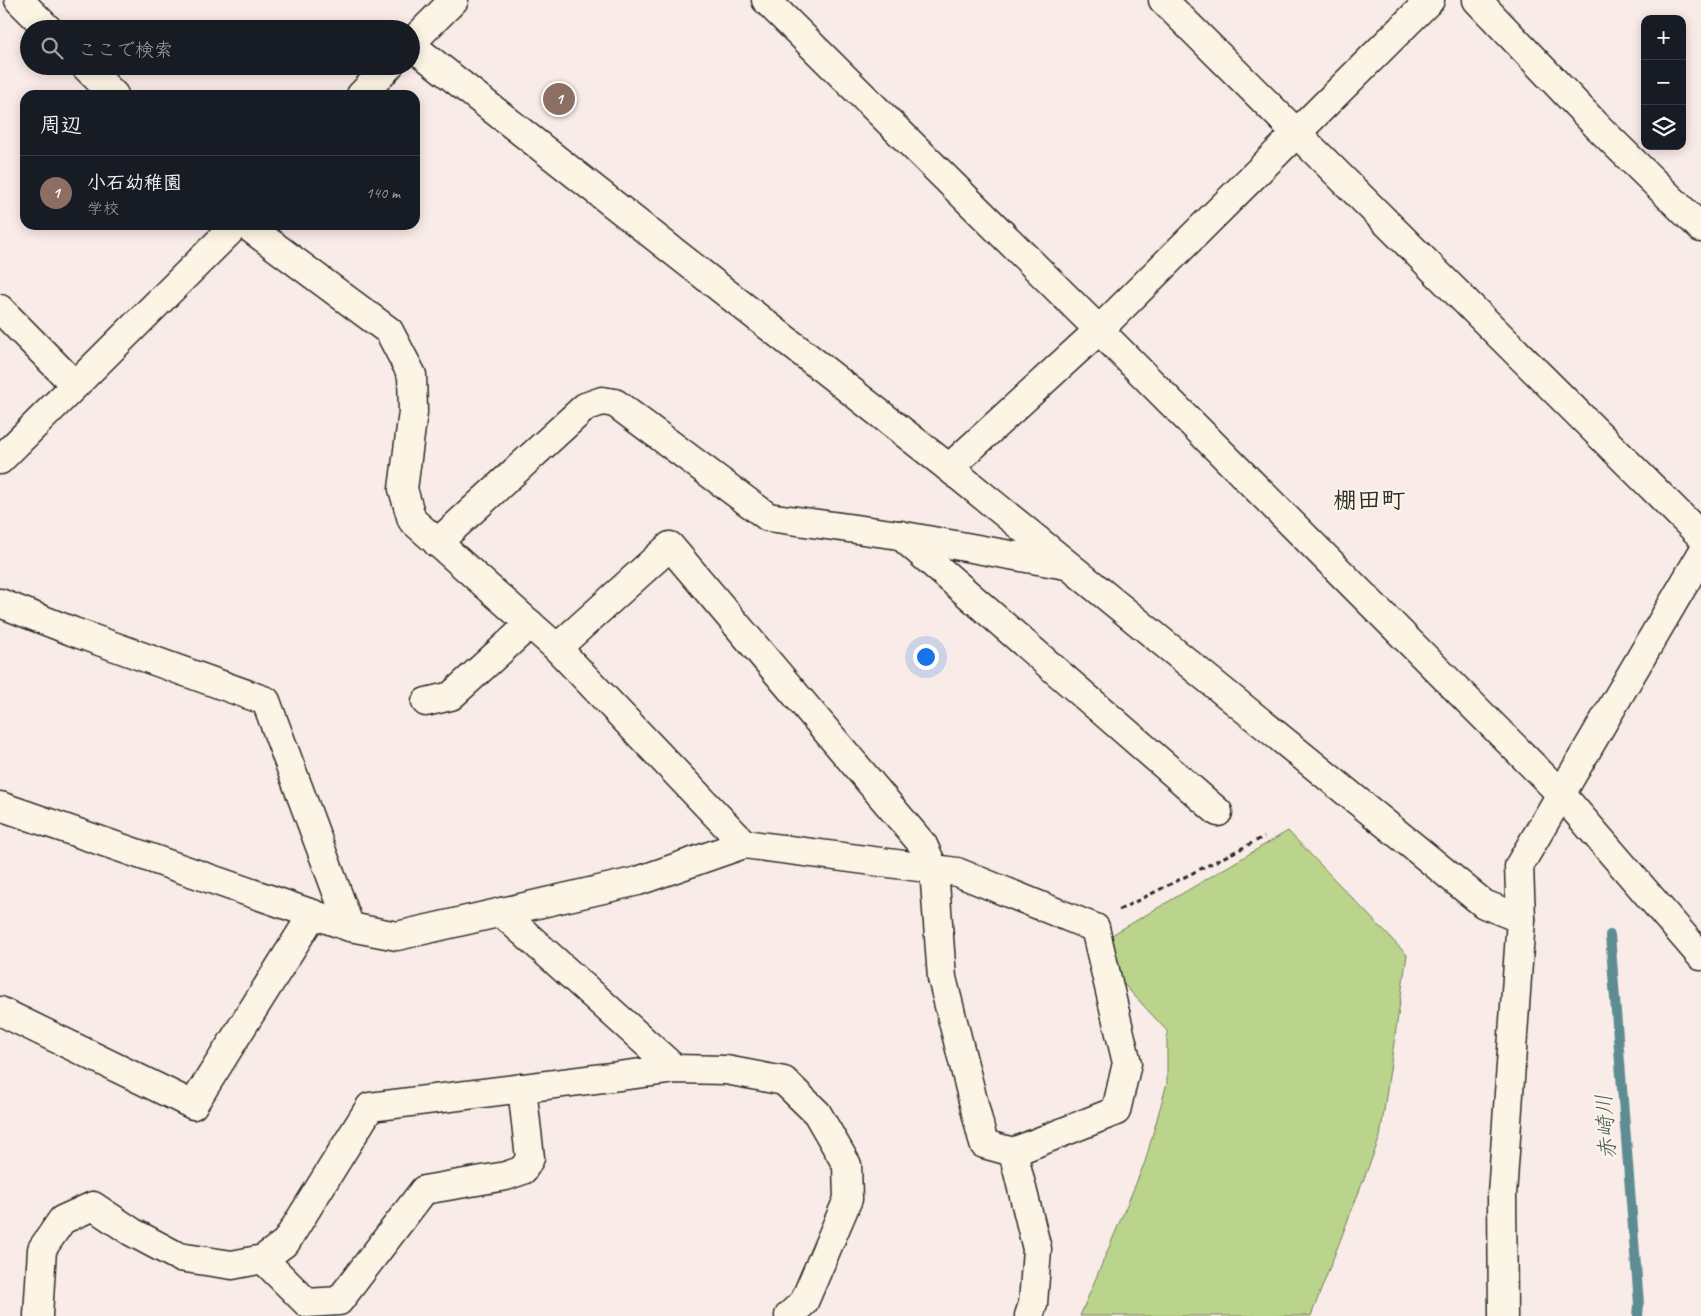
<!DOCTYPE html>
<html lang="ja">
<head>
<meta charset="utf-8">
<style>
	:root { --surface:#171b24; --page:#20242c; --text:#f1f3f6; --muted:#9ea1a6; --line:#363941; --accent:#c8321e }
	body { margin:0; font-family:Caveat,"Klee One",sans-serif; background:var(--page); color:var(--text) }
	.controls { position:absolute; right:15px; top:15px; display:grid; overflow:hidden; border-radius:10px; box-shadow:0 2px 12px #0003 }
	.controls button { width:45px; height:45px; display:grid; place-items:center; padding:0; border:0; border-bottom:1px solid var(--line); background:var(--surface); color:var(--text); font:25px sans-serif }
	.you { position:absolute; left:925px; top:656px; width:18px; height:18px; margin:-12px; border:4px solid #fff; border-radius:50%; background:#1a73e8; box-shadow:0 0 0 8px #1a73e833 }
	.badge { display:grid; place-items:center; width:32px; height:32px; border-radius:50%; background:var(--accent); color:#fff; font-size:16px; font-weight:700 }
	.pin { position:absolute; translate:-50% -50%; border:2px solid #fff; box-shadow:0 1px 5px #0006 }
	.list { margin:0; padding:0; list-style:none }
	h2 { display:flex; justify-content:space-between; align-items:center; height:65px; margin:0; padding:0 20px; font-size:21px }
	h2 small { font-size:16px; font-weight:400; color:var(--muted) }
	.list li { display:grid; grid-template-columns:32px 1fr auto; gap:15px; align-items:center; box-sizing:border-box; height:75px; padding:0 20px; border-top:1px solid var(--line) }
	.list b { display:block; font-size:19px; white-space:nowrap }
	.list p { margin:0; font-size:16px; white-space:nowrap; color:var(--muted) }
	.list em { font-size:16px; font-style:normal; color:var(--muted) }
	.icon { flex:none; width:28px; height:28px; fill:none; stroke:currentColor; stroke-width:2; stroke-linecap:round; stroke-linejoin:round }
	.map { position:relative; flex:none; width:1701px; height:1316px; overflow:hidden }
	.search { position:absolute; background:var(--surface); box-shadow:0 2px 12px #0003; left:20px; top:20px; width:400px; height:55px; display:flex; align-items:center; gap:12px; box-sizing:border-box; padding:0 18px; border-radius:28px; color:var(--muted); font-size:19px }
	.panel { position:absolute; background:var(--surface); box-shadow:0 2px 12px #0003; left:20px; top:90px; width:400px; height:140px; border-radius:15px }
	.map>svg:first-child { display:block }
</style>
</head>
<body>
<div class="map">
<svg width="1701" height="1316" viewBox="0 0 1701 1316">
	<rect width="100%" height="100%" fill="#f9ebe7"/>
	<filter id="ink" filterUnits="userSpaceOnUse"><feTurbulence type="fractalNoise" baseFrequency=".02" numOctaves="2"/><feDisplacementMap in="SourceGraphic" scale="10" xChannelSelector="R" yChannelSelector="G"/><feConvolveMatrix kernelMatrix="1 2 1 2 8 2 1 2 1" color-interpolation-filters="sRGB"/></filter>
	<g filter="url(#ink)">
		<path fill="#bad48b" stroke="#72805b" d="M1288,831L1407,955L1380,1137L1311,1316H1080L1145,1162L1167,1083V1031L1118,978L1100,942Z"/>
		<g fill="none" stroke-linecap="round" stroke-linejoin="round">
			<path stroke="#5d8d92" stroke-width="10" d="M1610,935L1639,1304L1638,1316"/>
			<g stroke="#2b2b2b" stroke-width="31">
				<g id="street">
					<path d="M19,0L48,29"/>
					<path d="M1163,0L1701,536"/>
					<path d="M1477,0L1599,128L1701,228"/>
					<path d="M411,43L454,0"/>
					<path d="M411,45L949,468L1484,904L1521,919"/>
					<path d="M85,66L114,95"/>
					<path d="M361,95L389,66"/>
					<path d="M246,225L389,331L412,375L413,412L403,489L412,520L557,648L744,844"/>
					<path d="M0,309L75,385"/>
					<path d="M0,460L236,225"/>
					<path d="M949,468L1099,330L1430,0"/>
					<path d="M900,535L1218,812"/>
					<path d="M437,543L585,407L602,401L615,403L768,517L899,535L1066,565"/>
					<path d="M0,603L74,632L266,701L350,927"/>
					<path d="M557,648L670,546L923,845L934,869L942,978L984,1144L1013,1152"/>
					<path d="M426,702L451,696L530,624"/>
					<path d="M0,806L350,927L397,936L638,881L744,844L957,872L1095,928"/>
					<path d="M501,912L675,1069"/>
					<path d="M0,1011L193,1105L313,914"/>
					<path d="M263,1259L307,1303L339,1301L424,1190L506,1176L523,1170L530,1158L522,1088"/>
					<path d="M38,1316L42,1249L62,1220L93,1206L132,1232L179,1257L232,1265L263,1259L286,1242L370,1107L675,1069L726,1070L784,1081L817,1113L847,1165L848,1199L804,1302L789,1316"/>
					<path d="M1029,1316L1033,1304L1037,1249L1013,1152L1116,1111L1127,1063L1095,928"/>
					<path d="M1503,1316L1502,1195L1521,919L1519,866L1701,555"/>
				</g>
			</g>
			<g stroke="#2b2b2b" stroke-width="31">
				<path id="secondary" d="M766,0L1099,330L1562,795L1701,956"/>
			</g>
			<path stroke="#2b2b2b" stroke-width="3" stroke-dasharray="5 4" stroke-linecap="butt" d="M1119,910L1264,837"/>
			<use href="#street" stroke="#fcf5e5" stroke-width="28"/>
			<use href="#secondary" stroke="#fcf5e5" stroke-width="28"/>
		</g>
	</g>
	<g text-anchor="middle" stroke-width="4" stroke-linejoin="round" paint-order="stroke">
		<g font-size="22" font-style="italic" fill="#445c5e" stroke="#fcf5e5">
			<text transform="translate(1605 1127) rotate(-94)" y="8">赤崎川</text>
		</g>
		<g font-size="24" font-weight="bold" fill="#2b2b2b" stroke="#fcf5e5">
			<text x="1369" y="508">棚田町</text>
		</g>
	</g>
</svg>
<div class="controls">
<button>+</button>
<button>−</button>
<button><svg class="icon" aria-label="layers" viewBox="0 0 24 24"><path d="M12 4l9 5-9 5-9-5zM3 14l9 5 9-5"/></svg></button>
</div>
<div class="you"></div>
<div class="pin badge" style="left:559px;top:99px;background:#8d6e63">1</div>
<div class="search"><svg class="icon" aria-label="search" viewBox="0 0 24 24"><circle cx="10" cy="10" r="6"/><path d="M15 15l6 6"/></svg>ここで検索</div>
<section class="panel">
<h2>周辺<small></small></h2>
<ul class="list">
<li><span class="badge" style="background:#8d6e63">1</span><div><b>小石幼稚園</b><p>学校</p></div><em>140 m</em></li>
</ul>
</section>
</div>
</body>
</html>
